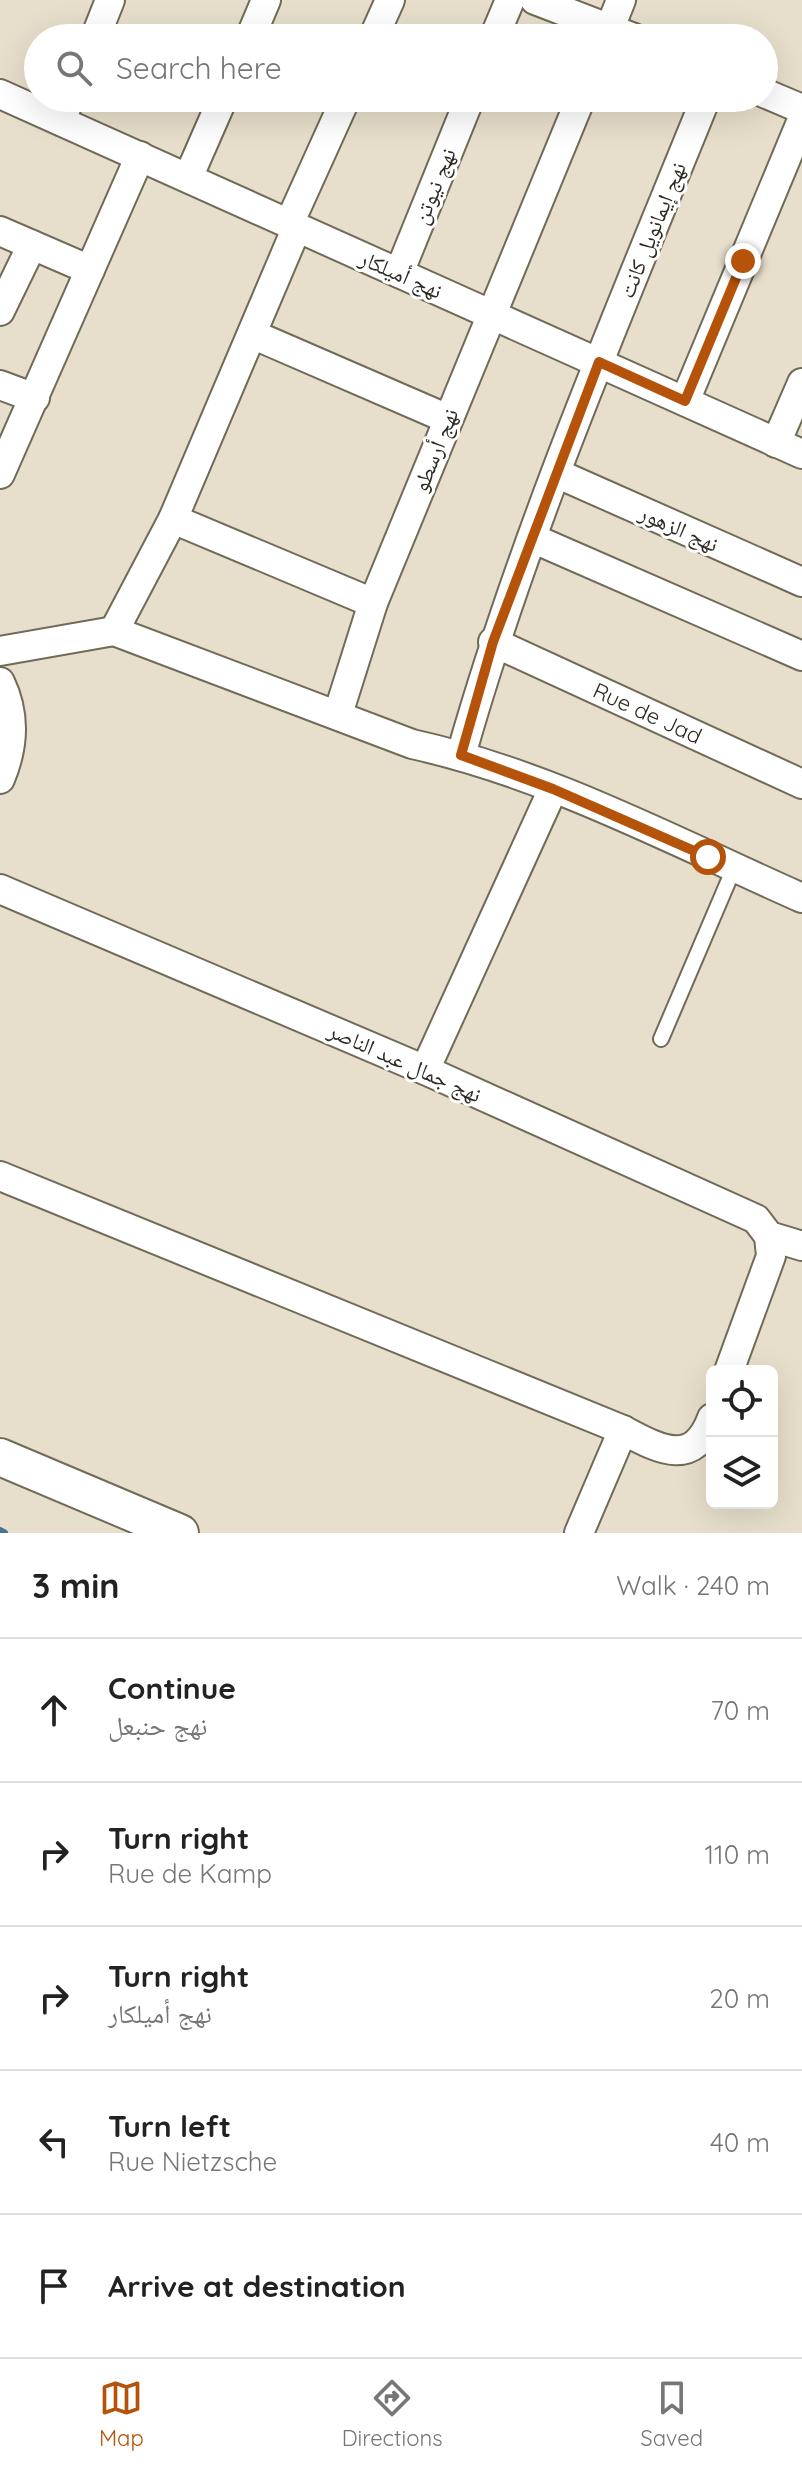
<!DOCTYPE html>
<html lang="en">
<head>
<meta charset="utf-8">
<style>
	:root { --surface:#fff; --page:#f6f6f6; --text:#222; --muted:#767676; --line:#e0e0e0; --accent:#b45309 }
	body { margin:0; font-family:Quicksand,"Noto Naskh Arabic",sans-serif; background:var(--page); color:var(--text) }
	.controls { position:absolute; right:24px; bottom:24px; display:grid; overflow:hidden; border-radius:12px; box-shadow:0 8px 32px #0002 }
	.controls button { width:72px; height:72px; display:grid; place-items:center; padding:0; border:0; border-bottom:2px solid var(--line); background:var(--surface); color:var(--text); font:40px sans-serif }
	.stop { position:absolute; width:24px; height:24px; margin:-18px; border:6px solid #b45309; border-radius:50%; background:#fff }
	.stop.end { background:#b45309; border-color:#fff; box-shadow:0 2px 8px #0008 }
	.list { margin:0; padding:0; list-style:none }
	h2 { display:flex; justify-content:space-between; align-items:center; height:104px; margin:0; padding:0 32px; font-size:34px }
	h2 small { font-size:26px; font-weight:400; color:var(--muted) }
	.list li { display:grid; grid-template-columns:52px 1fr auto; gap:24px; align-items:center; box-sizing:border-box; height:144px; padding:0 32px; border-top:2px solid var(--line) }
	.list b { display:block; font-size:30px; white-space:nowrap }
	.list p { margin:0; font-size:26px; white-space:nowrap; color:var(--muted) }
	.list em { font-size:26px; font-style:normal; color:var(--muted) }
	.icon { flex:none; width:44px; height:44px; fill:none; stroke:currentColor; stroke-width:2; stroke-linecap:round; stroke-linejoin:round }
	.map { position:relative; flex:none; width:802px; height:1533px; overflow:hidden }
	.search { position:absolute; background:var(--surface); box-shadow:0 8px 32px #0002; left:24px; right:24px; top:24px; height:88px; display:flex; align-items:center; gap:20px; box-sizing:border-box; padding:0 28px; border-radius:44px; color:var(--muted); font-size:30px }
	.sheet { height:824px; background:var(--surface) }
	nav { display:flex; justify-content:space-around; align-items:center; box-sizing:border-box; height:112px; border-top:2px solid var(--line); background:var(--surface); font-size:22px; color:var(--muted) }
	nav a { display:grid; justify-items:center; gap:4px }
	nav .on { color:var(--accent) }
	.map>svg:first-child { display:block }
</style>
</head>
<body>
<div class="map">
<svg width="802" height="1533" viewBox="0 0 802 1533">
	<rect width="100%" height="100%" fill="#e7dfcb"/>
	<g fill="none" stroke-linecap="round" stroke-linejoin="round">
		<path stroke="#4f7396" stroke-width="8" d="M0,1531L4,1533"/>
		<g stroke="#706a58" stroke-width="18">
			<path id="service" d="M661,1039L734,868"/>
		</g>
		<g stroke="#706a58" stroke-width="32">
			<g id="minor">
				<path d="M535,0L634,38"/>
				<path d="M95,38L110,0"/>
				<path d="M250,38L266,0"/>
				<path d="M373,38L390,0"/>
				<path d="M494,38L510,0"/>
				<path d="M606,38L621,0"/>
				<path d="M764,93L802,109"/>
				<path d="M0,94L802,454"/>
				<path d="M61,121L70,98"/>
				<path d="M188,178L223,98"/>
				<path d="M289,224L346,98"/>
				<path d="M0,231L90,270"/>
				<path d="M399,273L470,98"/>
				<path d="M0,311L32,245"/>
				<path d="M252,334L448,419"/>
				<path d="M0,385L35,398"/>
				<path d="M685,401L802,120"/>
				<path d="M776,443L802,383"/>
				<path d="M556,473L802,582"/>
				<path d="M0,474L140,156"/>
				<path d="M173,519L373,603L581,98"/>
				<path d="M532,538L802,656"/>
				<path d="M114,631L173,519L297,227"/>
				<path id="s1" d="M493,642L802,784"/>
				<path d="M0,651L114,631L412,744C548,774 675,842 802,898"/>
				<path d="M0,682C16,715 14,746 0,779"/>
				<path d="M338,714L373,603"/>
				<path d="M461,755C525,530 618,315 706,98"/>
				<path d="M0,889L425,1070L756,1219L769,1236L802,1246"/>
				<path d="M425,1070L553,789"/>
				<path d="M0,1176L623,1430C659,1449 693,1469 712,1418"/>
				<path d="M729,1371L771,1256L769,1236"/>
				<path d="M579,1533L623,1430"/>
			</g>
		</g>
		<g stroke="#706a58" stroke-width="40">
			<path id="tertiary" d="M0,1457L180,1533"/>
		</g>
		<use href="#service" stroke="#fff" stroke-width="14"/>
		<use href="#minor" stroke="#fff" stroke-width="28"/>
		<use href="#tertiary" stroke="#fff" stroke-width="36"/>
	</g>
	<g fill="none" stroke-linecap="round" stroke-linejoin="round">
		<path stroke="#b45309" stroke-width="10" d="M708,857L553,789L461,755L493,642L599,362L685,401L743,261"/>
	</g>
	<g text-anchor="middle" stroke-width="6" stroke-linejoin="round" paint-order="stroke">
		<g font-size="22" fill="#2d2a22" stroke="#fff">
			<text transform="translate(434 186) rotate(-68)" y="8">نهج نيوتن</text>
			<text transform="translate(652 230) rotate(-68)" y="8">نهج إيمانويل كانت</text>
			<text transform="translate(401 274) rotate(24)" y="8">نهج أميلكار</text>
			<text transform="translate(435 450) rotate(-68)" y="8">نهج أرسطو</text>
			<text transform="translate(679 528) rotate(24)" y="8">نهج الزهور</text>
			<text dy="8" stroke="none"><textPath href="#s1" startOffset="170">Rue de Jad</textPath></text>
			<text transform="translate(405 1062) rotate(24)" y="8">نهج جمال عبد الناصر</text>
		</g>
	</g>
</svg>
<div class="controls">
<button><svg class="icon" aria-label="locate" viewBox="0 0 24 24"><circle cx="12" cy="12" r="6"/><path d="M12 2v4M12 18v4M2 12h4M18 12h4"/></svg></button>
<button><svg class="icon" aria-label="layers" viewBox="0 0 24 24"><path d="M12 4l9 5-9 5-9-5zM3 14l9 5 9-5"/></svg></button>
</div>
<div class="stop" style="left:708px;top:857px"></div>
<div class="stop end" style="left:743px;top:261px"></div>
<div class="search"><svg class="icon" aria-label="search" viewBox="0 0 24 24"><circle cx="10" cy="10" r="6"/><path d="M15 15l6 6"/></svg>Search here</div>
</div>
<section class="sheet">
<h2>3 min<small>Walk · 240 m</small></h2>
<ul class="list">
<li><svg class="icon" aria-label="ahead" viewBox="0 0 24 24"><path d="M12 20V5M6 11l6-6 6 6"/></svg><div><b>Continue</b><p>نهج حنبعل</p></div><em>70 m</em></li>
<li><svg class="icon" aria-label="right" viewBox="0 0 24 24"><path d="M7 20v-9h11M14 6l5 5-5 5"/></svg><div><b>Turn right</b><p>Rue de Kamp</p></div><em>110 m</em></li>
<li><svg class="icon" aria-label="right" viewBox="0 0 24 24"><path d="M7 20v-9h11M14 6l5 5-5 5"/></svg><div><b>Turn right</b><p>نهج أميلكار</p></div><em>20 m</em></li>
<li><svg class="icon" aria-label="left" viewBox="0 0 24 24"><path d="M17 20v-9H6M10 6l-5 5 5 5"/></svg><div><b>Turn left</b><p>Rue Nietzsche</p></div><em>40 m</em></li>
<li><svg class="icon" aria-label="arrive" viewBox="0 0 24 24"><path d="M6 21V4h12l-3 4 3 4H6"/></svg><div><b>Arrive at destination</b></div></li>
</ul>
</section>
<nav>
<a class="on"><svg class="icon" aria-label="map" viewBox="0 0 24 24"><path d="M3 6l6-2 6 2 6-2v14l-6 2-6-2-6 2zM9 4v14M15 6v14"/></svg>Map</a>
<a><svg class="icon" aria-label="directions" viewBox="0 0 24 24"><path d="M12 3l9 9-9 9-9-9zM9 14v-3h6M13 9l2 2-2 2"/></svg>Directions</a>
<a><svg class="icon" aria-label="saved" viewBox="0 0 24 24"><path d="M7 4h10v16l-5-4-5 4z"/></svg>Saved</a>
</nav>
</body>
</html>
